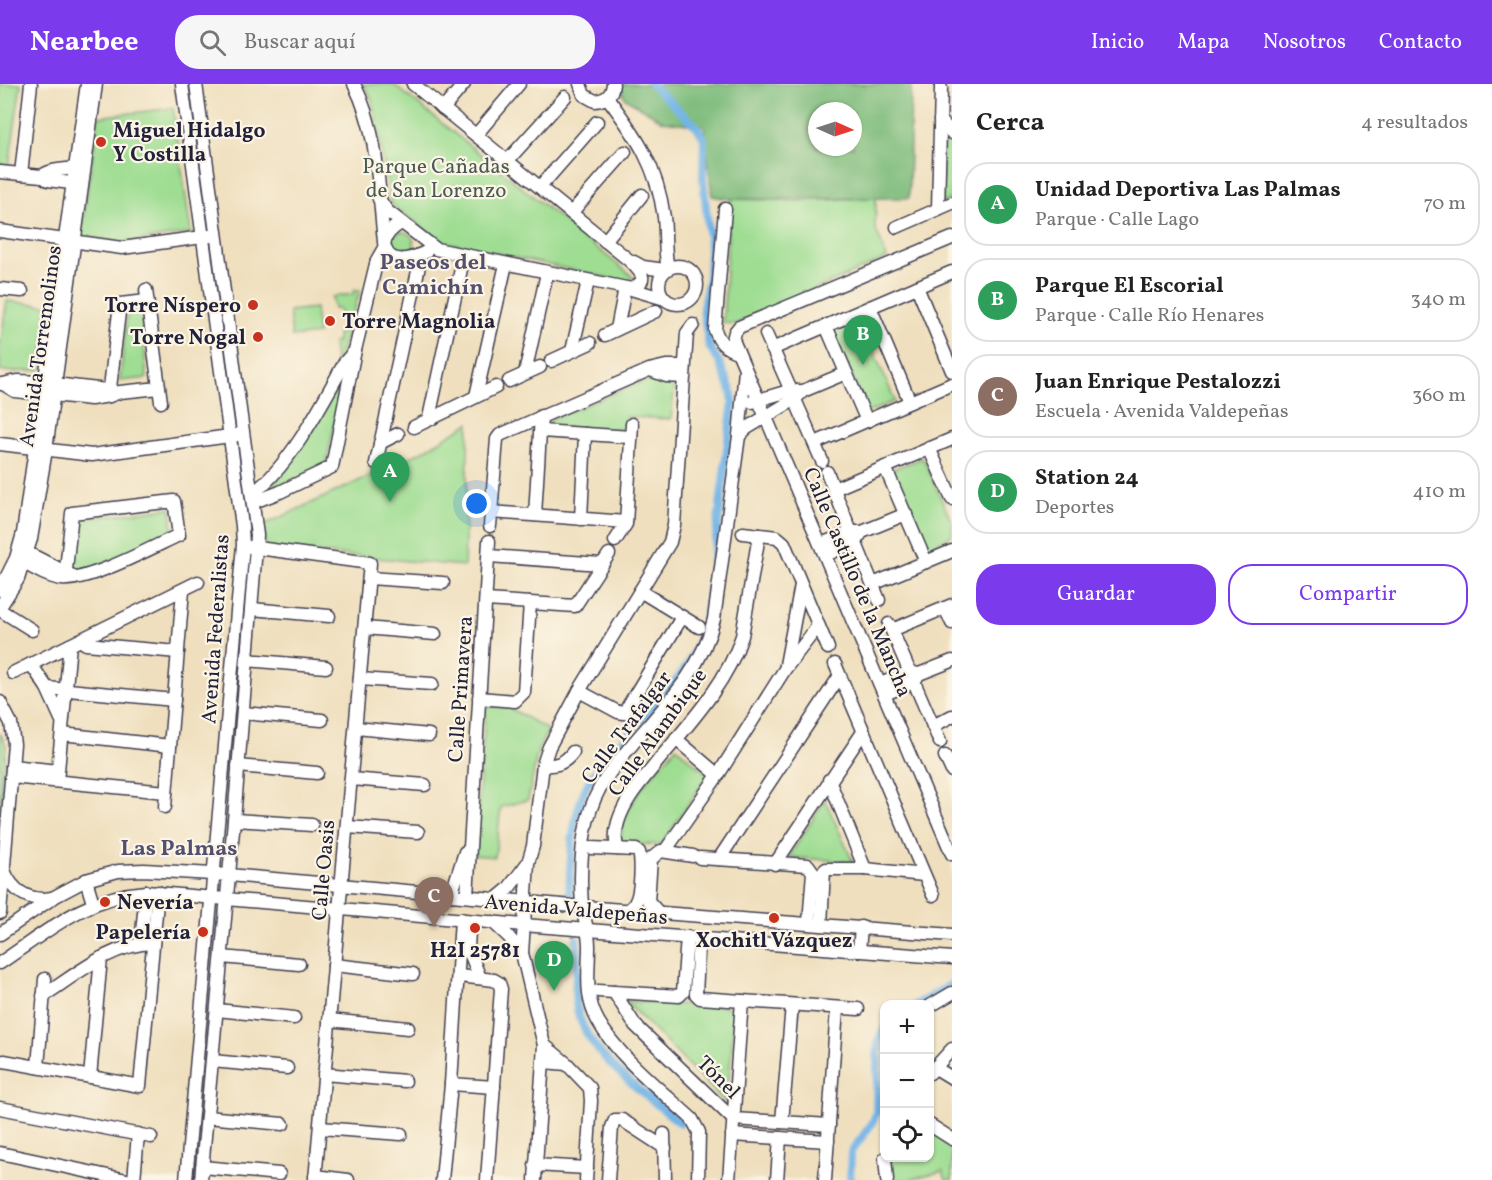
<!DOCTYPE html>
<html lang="es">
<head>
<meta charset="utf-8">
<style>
	:root { --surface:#fff; --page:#f6f6f6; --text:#222; --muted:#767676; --line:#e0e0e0; --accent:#7c3aed }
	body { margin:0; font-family:Vollkorn,serif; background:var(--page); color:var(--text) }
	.controls { position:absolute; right:18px; bottom:18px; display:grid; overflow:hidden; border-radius:12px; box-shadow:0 2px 4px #0004 }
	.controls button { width:54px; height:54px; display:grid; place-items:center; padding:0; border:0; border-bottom:2px solid var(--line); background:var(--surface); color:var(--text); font:30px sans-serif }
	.compass { position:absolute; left:808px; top:18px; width:54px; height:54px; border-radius:50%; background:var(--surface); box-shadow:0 2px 4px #0004; rotate:93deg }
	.you { position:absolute; left:477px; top:420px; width:21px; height:21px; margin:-15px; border:4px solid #fff; border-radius:50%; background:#1a73e8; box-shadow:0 0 0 9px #1a73e833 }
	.badge { display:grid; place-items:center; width:39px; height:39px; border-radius:50%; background:var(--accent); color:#fff; font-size:20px; font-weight:700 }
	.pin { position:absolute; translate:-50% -50px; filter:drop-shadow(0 2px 3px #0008) }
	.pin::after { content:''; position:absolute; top:32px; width:21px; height:18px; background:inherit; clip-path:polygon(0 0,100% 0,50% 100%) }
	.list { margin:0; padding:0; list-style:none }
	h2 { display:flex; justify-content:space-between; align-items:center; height:78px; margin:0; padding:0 24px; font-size:26px }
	h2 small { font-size:20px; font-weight:400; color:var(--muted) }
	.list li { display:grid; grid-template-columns:39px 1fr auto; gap:18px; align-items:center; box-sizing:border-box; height:84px; margin:0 12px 12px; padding:0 12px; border:2px solid var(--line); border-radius:24px }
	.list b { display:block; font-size:22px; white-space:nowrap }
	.list p { margin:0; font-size:20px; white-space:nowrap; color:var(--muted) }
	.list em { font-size:20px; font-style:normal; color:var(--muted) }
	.actions { display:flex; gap:12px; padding:18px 24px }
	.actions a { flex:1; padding:14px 0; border:2px solid var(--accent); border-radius:24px; text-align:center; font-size:21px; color:var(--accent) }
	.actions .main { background:var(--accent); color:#fff }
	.icon { flex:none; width:33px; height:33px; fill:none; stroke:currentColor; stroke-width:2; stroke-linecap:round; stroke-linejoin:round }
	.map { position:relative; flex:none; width:952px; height:1096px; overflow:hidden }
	header { display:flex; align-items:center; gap:36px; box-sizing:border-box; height:84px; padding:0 30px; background:var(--accent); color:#fff }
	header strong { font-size:28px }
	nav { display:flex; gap:33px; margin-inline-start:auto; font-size:21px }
	.search { width:420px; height:54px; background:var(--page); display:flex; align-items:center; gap:15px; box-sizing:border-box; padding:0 21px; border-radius:24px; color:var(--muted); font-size:22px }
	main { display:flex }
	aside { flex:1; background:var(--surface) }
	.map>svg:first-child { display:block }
</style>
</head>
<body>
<header>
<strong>Nearbee</strong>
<div class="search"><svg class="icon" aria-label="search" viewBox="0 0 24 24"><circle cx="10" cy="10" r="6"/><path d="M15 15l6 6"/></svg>Buscar aquí</div>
<nav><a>Inicio</a><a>Mapa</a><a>Nosotros</a><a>Contacto</a></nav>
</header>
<main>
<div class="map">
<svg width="952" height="1096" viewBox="0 0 952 1096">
	<rect width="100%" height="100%" fill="#fcf5e5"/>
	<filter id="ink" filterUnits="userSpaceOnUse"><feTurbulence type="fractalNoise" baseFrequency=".0167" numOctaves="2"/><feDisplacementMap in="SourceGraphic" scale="12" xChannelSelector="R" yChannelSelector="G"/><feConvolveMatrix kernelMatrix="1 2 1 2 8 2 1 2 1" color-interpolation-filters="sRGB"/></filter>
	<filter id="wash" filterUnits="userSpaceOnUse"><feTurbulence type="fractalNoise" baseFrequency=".008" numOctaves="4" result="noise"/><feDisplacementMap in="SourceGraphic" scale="24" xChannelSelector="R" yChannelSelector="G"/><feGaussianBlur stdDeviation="1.35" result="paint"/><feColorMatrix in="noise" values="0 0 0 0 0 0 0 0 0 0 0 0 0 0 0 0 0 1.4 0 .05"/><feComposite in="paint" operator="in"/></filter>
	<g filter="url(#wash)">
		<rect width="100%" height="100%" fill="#efdfbe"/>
		<g fill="#9edd92" stroke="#608066" stroke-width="1.5">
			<path d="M0,0H21L9,81L0,80Z"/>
			<path d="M363,0H393L632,192L631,199L441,157L391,120L372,15Z"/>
			<path d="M173,24L191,149L122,159L81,152L98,33Z"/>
			<path d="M949,53L952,59V114L942,120V54Z"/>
			<path d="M876,114L875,143L887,174L735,240L723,239L730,115L801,117Z"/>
			<circle cx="402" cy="160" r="12"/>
			<path d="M354,206L360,207L338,277H335L333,259L337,258V250L343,249L340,225H334L332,213L353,210Z"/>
			<path d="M7,217L49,222L41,286L12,288L0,286V261Z"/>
			<path d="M315,224L318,250L292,253L289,227Z"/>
			<path d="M141,229L147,294L120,297L127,231Z"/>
			<path d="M859,233L895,317L867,329L832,245Z"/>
			<path d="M346,284L326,380L274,405L271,403C301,366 326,328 346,284Z"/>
			<path d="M644,297H675L671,335L627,333L626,346L550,343L551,335Z"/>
			<path d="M469,339L464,482L265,464L264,441L423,367Z"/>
			<path d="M923,374L952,439V451L927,465L890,386Z"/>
			<path d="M169,424L171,425L173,449L81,490L69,484L76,434H92Z"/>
			<path d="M486,622L508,623L548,646L538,666L528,716L501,723L495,773L474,771Z"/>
			<path d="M0,649L6,661L0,742Z"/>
			<path d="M676,663L708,691L661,761L619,759C625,716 650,695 676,663Z"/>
			<path d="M825,716L853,778L789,773Z"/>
			<path d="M625,917L735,923L727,1020Z"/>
			<path d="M930,1043L952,1056V1096H946L943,1087L907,1096H890L891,1074H930Z"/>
		</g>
		<path fill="#7ebc7c" stroke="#506f5c" stroke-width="1.5" fill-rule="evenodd" d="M617,0H911L909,114L730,115L712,112L704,42L663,37L625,14ZM817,27H853V63H817Z"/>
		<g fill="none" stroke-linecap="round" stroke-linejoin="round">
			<g stroke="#71b4e6" stroke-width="8">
				<path d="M569,814C571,772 570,728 592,692C609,673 624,654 641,636C677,596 700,577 708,519L733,317L731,306L719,278L709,262L703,225L709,193L710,163L703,95L704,55L697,43L651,0"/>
				<path d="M576,855C581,875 573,898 576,919C582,968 644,1009 680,1039"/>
				<path d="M917,920L952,900"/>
				<path d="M850,1096L851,1068L873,1038L876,1029L878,956L884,945"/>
			</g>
		</g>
	</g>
	<g filter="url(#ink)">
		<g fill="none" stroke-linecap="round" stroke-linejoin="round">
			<g stroke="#413e4f" stroke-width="15">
				<g id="minor">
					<path d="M182,0L242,442L243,461L186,1096"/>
					<path d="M196,0L257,451L234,736L201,1096"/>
					<path d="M354,0C379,49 378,104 384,157"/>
					<path d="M413,0L630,177C640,188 651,196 631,205"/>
					<path d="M580,0L584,11L595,17C606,16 612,11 613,0"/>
					<path d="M607,13C637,53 657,82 664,133C666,150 664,168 668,184"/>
					<path d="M443,25L464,0"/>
					<path d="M940,36L952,49"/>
					<path d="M476,51L519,0"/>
					<path d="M508,76L565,13"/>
					<path d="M0,88L42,92L48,96L78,100"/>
					<path d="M21,90L31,0"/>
					<path d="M42,92C51,84 68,86 80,83"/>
					<path d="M540,103L597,38"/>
					<path d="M379,115L387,127L436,165L631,205L665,215"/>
					<path d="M725,125L715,246C719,258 725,264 737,268"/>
					<path d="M938,125L941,4"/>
					<path d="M571,129L625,68"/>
					<path d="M401,139C391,145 380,154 386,166C388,171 392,174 397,175C407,177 417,172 426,168"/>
					<path d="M897,143L952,119"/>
					<path d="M0,147L122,164L210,152"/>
					<path d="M952,154L739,243L735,248L733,256L952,770"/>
					<path d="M605,157L642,111"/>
					<path d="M634,178L643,183L665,186"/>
					<circle cx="678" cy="201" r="19"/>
					<path d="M917,203L952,287"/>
					<path d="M0,205L22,207"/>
					<path d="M146,206L161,318"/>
					<path d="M870,223L910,318"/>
					<path d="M826,242L867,337"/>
					<path d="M617,245L625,204"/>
					<path d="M766,250L822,377"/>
					<path d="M605,251L656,227"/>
					<path d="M772,265L952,188"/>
					<path d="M572,267L588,197"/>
					<path d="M551,277L590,259"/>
					<path d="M650,286L666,292L683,293"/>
					<path d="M525,289L547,189"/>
					<path d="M509,297L540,283"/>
					<path d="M1,300C8,300 13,296 20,297C50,298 80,304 111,306"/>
					<path d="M5,301L15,307L91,315L109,312L120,308L159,304"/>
					<path d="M109,312L120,220L147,217"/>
					<path d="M476,312L506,180"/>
					<path d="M752,318L792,306L799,307"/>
					<path d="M429,334L464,171"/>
					<path d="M414,343L496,303"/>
					<path d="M541,347L631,353"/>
					<path d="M739,352L747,344L795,315L803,307L846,289"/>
					<path d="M380,359L398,350"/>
					<path d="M815,359L952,300"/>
					<path d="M0,360L92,371L237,351"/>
					<path d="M929,364L952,415"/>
					<path d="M376,379L418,187L420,171"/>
					<path d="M885,383L926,478"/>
					<path d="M827,388L851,448"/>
					<path d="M834,405L952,355"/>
					<path d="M253,409C291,381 322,319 345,278L353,269"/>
					<path d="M254,418L280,408L332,383L355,266L377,176L384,164"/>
					<path d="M491,428L626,438"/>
					<path d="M535,431L541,332"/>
					<path d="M581,435L585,350"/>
					<path d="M490,442L497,355L500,351L649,286L666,282H684"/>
					<path d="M743,449L777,453L784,459L828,564"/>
					<path d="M615,457L626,440L632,340"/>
					<path d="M855,457L879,516"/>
					<path d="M821,460L851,448H862L906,430"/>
					<path d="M250,463L370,479L315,1096"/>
					<path d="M22,466L71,491"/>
					<path d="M826,471L855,457L860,451"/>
					<path d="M489,472L601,480"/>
					<path d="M19,476C33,484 47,493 62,495C88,498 153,463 179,451L174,417L72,429L65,495"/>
					<path d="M369,494L443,499"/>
					<path d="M873,500L952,467"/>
					<path d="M0,506L16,474L23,449L87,0"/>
					<path d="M640,507L699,543"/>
					<path d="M486,516L575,522L609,470"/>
					<path d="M0,523L18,495L31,455L46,366L96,0"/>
					<path d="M945,524L952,539"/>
					<path d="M252,525L329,532"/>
					<path d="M0,526L32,546"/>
					<path d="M889,540L940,658"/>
					<path d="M365,544L435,550"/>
					<path d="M892,546L952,521"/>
					<path d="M80,556L86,560L178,568"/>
					<path d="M247,576L326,583"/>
					<path d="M31,580L47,604L62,637"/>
					<path d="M835,580L933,811"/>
					<path d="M786,581L801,501"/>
					<path d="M13,589L198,498"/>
					<path d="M360,595L432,600"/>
					<path d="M880,600L910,588L919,590L952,577"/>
					<path d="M47,604L174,616"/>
					<path d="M579,607L618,628L624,629L682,533"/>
					<path d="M885,610L914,598L917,593"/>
					<path d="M479,614L515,617L524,608L530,519"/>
					<path d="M0,618L11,639L14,660L0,829"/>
					<path d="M243,629L322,636"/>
					<path d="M933,642L952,632"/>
					<path d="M356,644L429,651"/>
					<path d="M62,650L170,662"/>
					<path d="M676,655L718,691"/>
					<path d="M945,672L952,687"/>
					<path d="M543,681C557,682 565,679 573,668"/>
					<path d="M12,682L58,687"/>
					<path d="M238,682L317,689"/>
					<path d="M11,693L166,708"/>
					<path d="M351,695L425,701"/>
					<path d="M829,696L865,785"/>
					<path d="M57,697L70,561"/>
					<path d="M165,723L183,506"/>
					<path d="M234,736L312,741"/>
					<path d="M347,743L418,748"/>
					<path d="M591,764L636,766L639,768C642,778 641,810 635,819C634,821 630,825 628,826"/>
					<path d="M618,765C611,749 621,727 630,713C638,700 649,689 658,677C689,640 727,599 742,552L759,451"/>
					<path d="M665,767L718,691L785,585L818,542"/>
					<path d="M700,774L808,781L813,788L809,839"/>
					<path d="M719,775L839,593"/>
					<path d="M775,780L863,648"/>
					<path d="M4,786C12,808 30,818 53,814"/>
					<path d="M86,796L93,819"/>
					<path d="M451,811L465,768"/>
					<path d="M467,812L489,457"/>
					<path d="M496,815L508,805L527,780"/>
					<path d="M658,828L648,817L651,775L661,767L693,772"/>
					<path d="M493,838L508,852L522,869"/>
					<path d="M821,840L824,787L826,785H865L924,791"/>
					<path d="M469,847L468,864L480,894"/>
					<path d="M0,850L54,813L86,796L118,787L144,786L229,791L583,823L952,851"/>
					<path d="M699,854L696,910L700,914L858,925"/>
					<path d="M141,859L146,808"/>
					<path d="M859,867L861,843"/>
					<path d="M222,873L299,880"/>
					<path d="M0,879C48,847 86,812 146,808L523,841L952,874"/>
					<path d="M334,881L413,890"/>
					<path d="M459,892L494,896L499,899L501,905L487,1096"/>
					<path d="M598,907L679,912L683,908L687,853"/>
					<path d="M614,908L635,941L733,1035L829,1041"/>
					<path d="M43,912C77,890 111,860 153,859"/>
					<path d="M930,922L952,909"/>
					<path d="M217,926L294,934"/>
					<path d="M329,936L408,944"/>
					<path d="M4,977L140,1002L158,808"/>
					<path d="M212,977L287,984"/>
					<path d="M543,978L567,980L544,961"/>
					<path d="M567,980L590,1004L591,1017L586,1096"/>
					<path d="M38,983L45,895"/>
					<path d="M934,983L952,994"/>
					<path d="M930,989L952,965"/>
					<path d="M324,990L405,997"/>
					<path d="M90,993L101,874"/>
					<path d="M451,1000L494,1003"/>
					<path d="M0,1024L151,1053"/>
					<path d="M207,1033L283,1040"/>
					<path d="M782,1038L792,921"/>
					<path d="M930,1041L952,1055"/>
					<path d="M320,1044L401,1050"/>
					<path d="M664,1050L665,1096"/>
					<path d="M732,1051L828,1057"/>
					<path d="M0,1069L127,1096"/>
					<path d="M885,1074L887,1096"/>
					<path d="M535,1081L587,1084"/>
					<path d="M202,1083L279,1090"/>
					<path d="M315,1092L348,1096"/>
					<path d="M134,1096L138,1050"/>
					<path d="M442,1096L451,1000L461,835"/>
					<path d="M535,1096L544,961L522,869L528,779L533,762L543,681L549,663L579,607L670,458L674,441L687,249L693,241"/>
					<path d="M608,1096L612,1043L615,1036H622L665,1064"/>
					<path d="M698,1096L699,1048L692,1035C662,1007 618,973 598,937C584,912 589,889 589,862C589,848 584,835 582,822C579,780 581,730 606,694C642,641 699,600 714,535L739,352L745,286"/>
					<path d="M729,1096L742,917"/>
					<path d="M777,1096L780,1054"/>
					<path d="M825,1096L837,924"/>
				</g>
			</g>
			<use href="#minor" stroke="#fff" stroke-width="12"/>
		</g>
	</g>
	<g fill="#c8321e" stroke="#fcf5e5" stroke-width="2">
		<circle cx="101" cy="58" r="6"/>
		<circle cx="253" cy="221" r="6"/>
		<circle cx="330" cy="237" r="6"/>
		<circle cx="258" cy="253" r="6"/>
		<circle cx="105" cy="818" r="6"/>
		<circle cx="774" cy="834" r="6"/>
		<circle cx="475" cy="844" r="6"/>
		<circle cx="203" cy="848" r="6"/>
	</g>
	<g text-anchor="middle" stroke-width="4.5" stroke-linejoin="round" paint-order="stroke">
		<g font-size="21" font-weight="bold" fill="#22223b" stroke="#fcf5e5" text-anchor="start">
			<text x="113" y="53">Miguel Hidalgo<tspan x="113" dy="24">Y Costilla</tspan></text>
			<text x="241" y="228" text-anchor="end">Torre Níspero</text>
			<text x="342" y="244">Torre Magnolia</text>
			<text x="246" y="260" text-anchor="end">Torre Nogal</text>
			<text x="117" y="825">Nevería</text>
			<text x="191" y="855" text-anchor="end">Papelería</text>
			<text x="774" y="863" text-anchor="middle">Xochitl Vázquez</text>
			<text x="475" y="873" text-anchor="middle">H2I 25781</text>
		</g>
		<g font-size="21" fill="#475a55" stroke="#fcf5e5">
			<text x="436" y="89">Parque Cañadas<tspan x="436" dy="24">de San Lorenzo</tspan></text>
		</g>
		<g font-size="21" fill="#22223b" stroke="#fcf5e5">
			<text transform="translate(40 262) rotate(-82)" y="7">Avenida Torremolinos</text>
			<text transform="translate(858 498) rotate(67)" y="7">Calle Castillo de la Mancha</text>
			<text transform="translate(215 545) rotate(-86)" y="7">Avenida Federalistas</text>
			<text transform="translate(460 605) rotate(-86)" y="7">Calle Primavera</text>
			<text transform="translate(626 643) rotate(-53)" y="7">Calle Trafalgar</text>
			<text transform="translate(657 648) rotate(-54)" y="7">Calle Alambique</text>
			<text transform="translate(323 786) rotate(-85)" y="7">Calle Oasis</text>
			<text transform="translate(576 825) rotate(5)" y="7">Avenida Valdepeñas</text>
			<text transform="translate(719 993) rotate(45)" y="7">Tónel</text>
		</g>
		<g font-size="22" font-weight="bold" fill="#524f71" stroke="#fcf5e5">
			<text x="433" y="185">Paseos del<tspan x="433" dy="25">Camichín</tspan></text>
			<text x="179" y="771">Las Palmas</text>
		</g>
	</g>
</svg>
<div class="controls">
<button>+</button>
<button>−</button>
<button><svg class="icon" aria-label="locate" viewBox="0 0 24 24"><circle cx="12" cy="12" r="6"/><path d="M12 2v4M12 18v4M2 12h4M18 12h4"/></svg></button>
</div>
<svg class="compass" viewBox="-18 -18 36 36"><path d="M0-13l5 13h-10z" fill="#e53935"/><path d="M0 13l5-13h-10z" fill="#767676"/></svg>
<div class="you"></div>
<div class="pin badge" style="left:390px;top:418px;background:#2e9e5b">A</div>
<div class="pin badge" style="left:863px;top:281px;background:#2e9e5b">B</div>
<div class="pin badge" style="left:434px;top:843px;background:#8d6e63">C</div>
<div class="pin badge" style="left:554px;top:907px;background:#2e9e5b">D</div>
</div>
<aside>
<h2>Cerca<small>4 resultados</small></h2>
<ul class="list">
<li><span class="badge" style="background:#2e9e5b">A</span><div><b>Unidad Deportiva Las Palmas</b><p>Parque · Calle Lago</p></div><em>70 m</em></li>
<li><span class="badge" style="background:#2e9e5b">B</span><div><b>Parque El Escorial</b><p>Parque · Calle Río Henares</p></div><em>340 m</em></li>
<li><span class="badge" style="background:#8d6e63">C</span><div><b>Juan Enrique Pestalozzi</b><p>Escuela · Avenida Valdepeñas</p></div><em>360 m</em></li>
<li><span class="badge" style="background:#2e9e5b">D</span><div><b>Station 24</b><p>Deportes</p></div><em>410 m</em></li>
</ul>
<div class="actions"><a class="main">Guardar</a><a>Compartir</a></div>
</aside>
</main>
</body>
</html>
